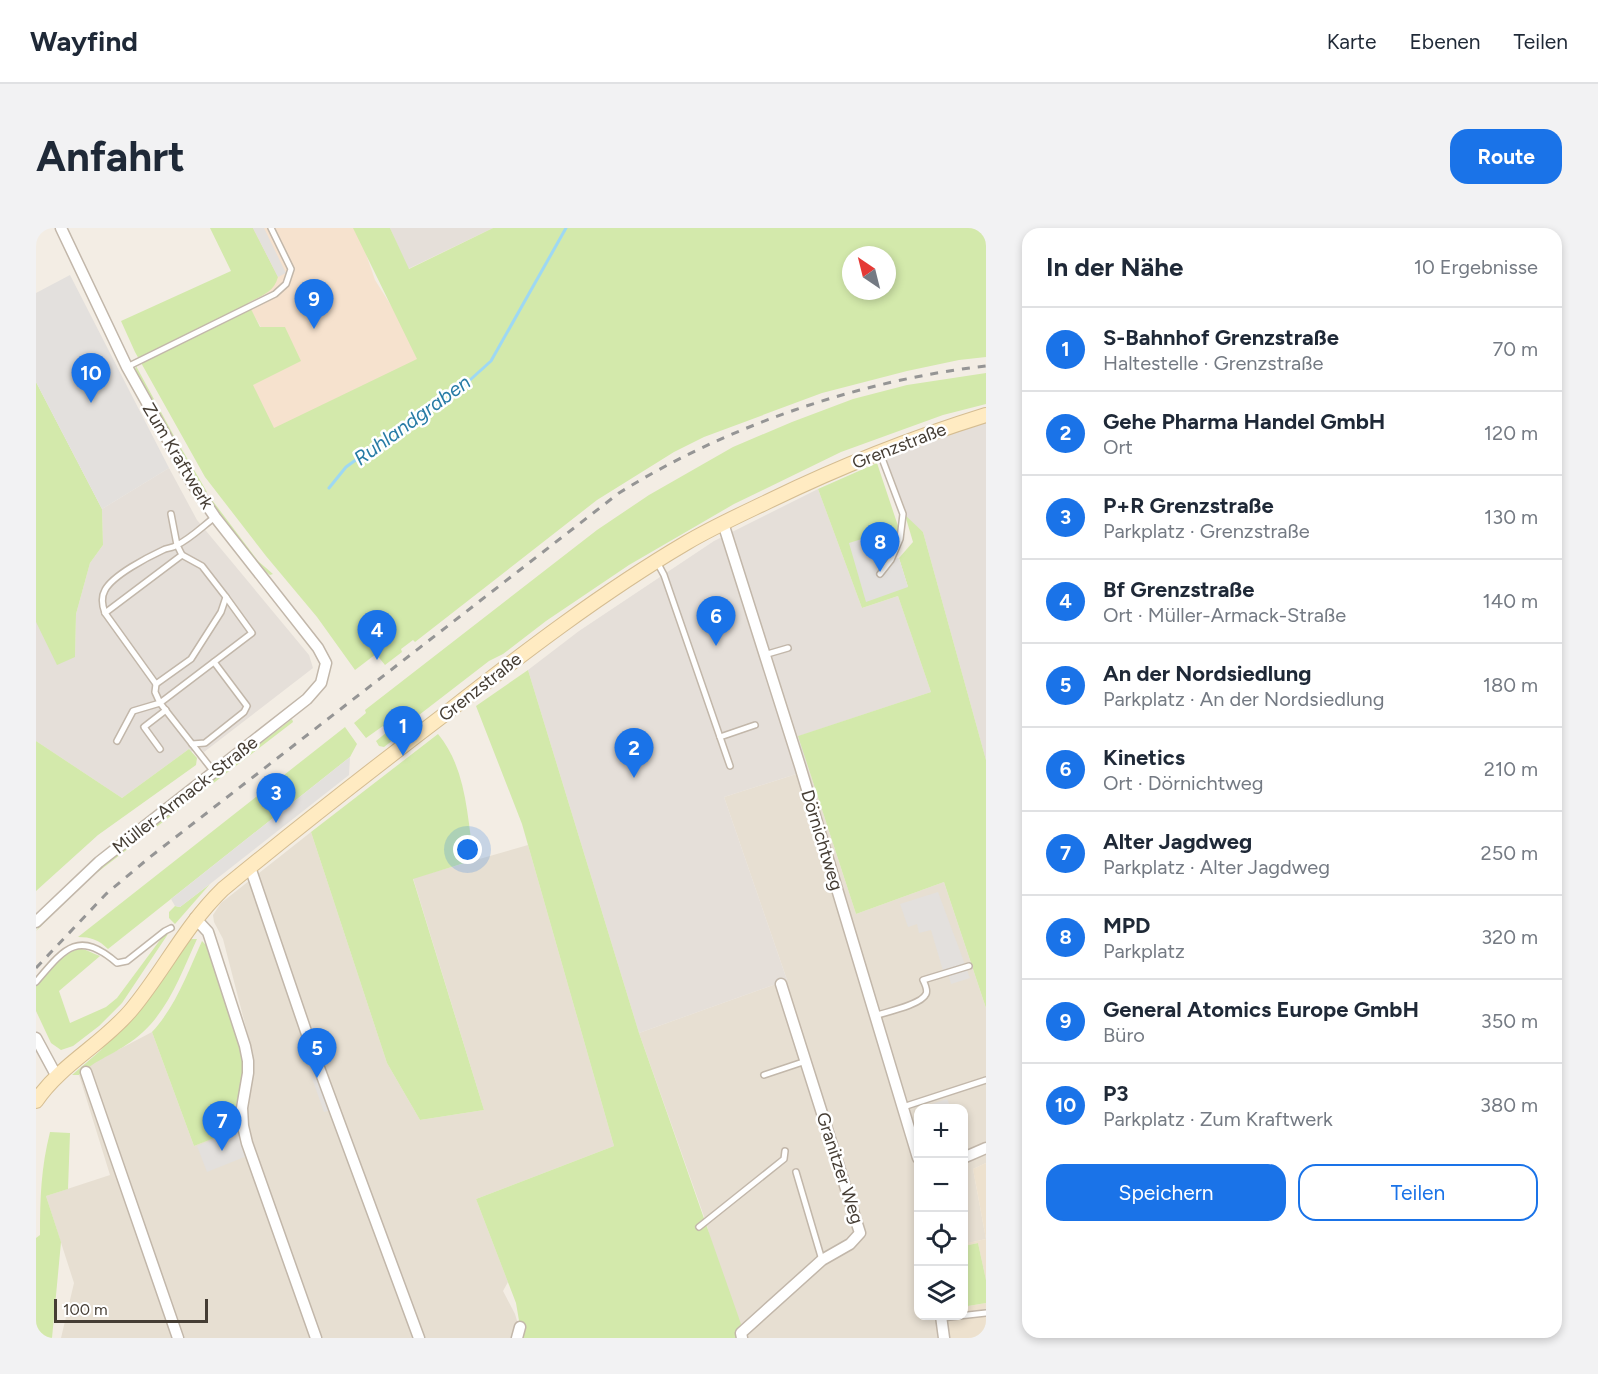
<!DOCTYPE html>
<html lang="de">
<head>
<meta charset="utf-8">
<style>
	:root { --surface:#fff; --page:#f2f2f3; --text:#1f2937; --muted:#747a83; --line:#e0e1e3; --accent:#1a73e8 }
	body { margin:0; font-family:Figtree,sans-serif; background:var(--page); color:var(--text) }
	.controls { position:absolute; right:18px; bottom:18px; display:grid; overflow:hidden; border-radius:12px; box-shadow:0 3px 9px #0003 }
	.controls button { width:54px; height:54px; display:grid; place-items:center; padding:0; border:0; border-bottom:2px solid var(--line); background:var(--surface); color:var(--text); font:30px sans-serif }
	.compass { position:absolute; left:806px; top:18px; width:54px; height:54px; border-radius:50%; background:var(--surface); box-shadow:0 3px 9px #0003; rotate:325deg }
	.scale { position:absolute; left:18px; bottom:15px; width:154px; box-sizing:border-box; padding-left:6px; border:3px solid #453d34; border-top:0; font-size:16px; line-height:21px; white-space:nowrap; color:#453d34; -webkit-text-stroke:4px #fff; paint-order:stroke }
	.you { position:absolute; left:432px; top:622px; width:21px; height:21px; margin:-15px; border:4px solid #fff; border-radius:50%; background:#1a73e8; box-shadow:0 0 0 9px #1a73e833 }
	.badge { display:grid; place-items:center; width:39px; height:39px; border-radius:50%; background:var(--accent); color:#fff; font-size:20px; font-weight:700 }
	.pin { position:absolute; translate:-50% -50px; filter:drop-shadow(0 2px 3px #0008) }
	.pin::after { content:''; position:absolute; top:32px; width:21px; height:18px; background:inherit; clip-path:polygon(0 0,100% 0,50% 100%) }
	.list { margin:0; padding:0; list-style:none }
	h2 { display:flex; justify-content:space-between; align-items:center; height:78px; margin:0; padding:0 24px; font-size:26px }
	h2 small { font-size:20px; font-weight:400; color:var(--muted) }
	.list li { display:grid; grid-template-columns:39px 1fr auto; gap:18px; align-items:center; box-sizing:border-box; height:84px; padding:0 24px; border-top:2px solid var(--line) }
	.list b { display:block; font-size:22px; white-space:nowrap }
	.list p { margin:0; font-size:20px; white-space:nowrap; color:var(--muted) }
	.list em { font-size:20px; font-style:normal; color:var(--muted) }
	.actions { display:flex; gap:12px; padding:18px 24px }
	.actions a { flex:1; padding:14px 0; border:2px solid var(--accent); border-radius:18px; text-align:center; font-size:21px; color:var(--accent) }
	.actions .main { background:var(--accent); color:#fff }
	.icon { flex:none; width:33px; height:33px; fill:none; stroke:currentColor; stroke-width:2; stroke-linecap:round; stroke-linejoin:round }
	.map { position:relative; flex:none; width:950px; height:1110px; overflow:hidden; border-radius:18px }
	header { display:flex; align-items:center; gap:36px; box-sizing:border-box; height:84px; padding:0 30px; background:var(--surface); border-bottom:2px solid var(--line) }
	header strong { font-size:28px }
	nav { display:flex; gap:33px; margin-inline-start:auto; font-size:21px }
	.intro { display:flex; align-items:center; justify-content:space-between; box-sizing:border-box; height:144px; padding:0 36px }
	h1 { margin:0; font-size:42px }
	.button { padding:15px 27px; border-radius:18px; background:var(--accent); color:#fff; font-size:21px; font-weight:700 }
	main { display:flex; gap:36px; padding:0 36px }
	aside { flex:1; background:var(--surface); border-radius:18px; box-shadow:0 3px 9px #0003 }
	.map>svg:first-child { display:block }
</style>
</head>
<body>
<header>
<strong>Wayfind</strong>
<nav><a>Karte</a><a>Ebenen</a><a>Teilen</a></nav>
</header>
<div class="intro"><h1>Anfahrt</h1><a class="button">Route</a></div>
<main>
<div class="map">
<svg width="950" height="1110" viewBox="0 0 950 1110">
	<rect width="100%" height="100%" fill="#f3ede4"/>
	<g fill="#e7dfd2">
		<path d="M773,542L820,686L908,654L950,780V935L937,941L950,1011L928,1016L927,880H882V1088H911L914,1110H700L670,994L603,805L751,752L688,569Z"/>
		<path d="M275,604L351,835L384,892L448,882L377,650L492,617L578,918L440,971L472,1054L467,1063L479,1086L486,1110H25L38,1055L10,968L74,947L43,847L57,835L116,804L158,918L211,896V884L217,847L216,823L187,711L178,694L177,687L185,675Z"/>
	</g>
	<path fill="#f6e2ce" d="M216,0H321L339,52L388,130L237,203L216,157L240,126L211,75Z"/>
	<g fill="#e5dfd9">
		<path d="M354,0H457L372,41Z"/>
		<path d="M950,187V532L887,304L867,286L844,223Z"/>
		<path d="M133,240L161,292L273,427L277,440L168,524L163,518L155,524L153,521L86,570L0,513V394L39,429L40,386L54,335L67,317L66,281Z"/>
		<path d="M782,261L826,380L862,368L895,464L763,508L773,542L688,569L751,752L603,805L492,442L543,403L678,313Z"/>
	</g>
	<g fill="#ede1ce">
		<path d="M950,935V1052L942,1015L928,1018L927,1016L950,1011L937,941Z"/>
		<path d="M928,1059L932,1078L950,1075V1110H914L911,1088H927Z"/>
	</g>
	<g fill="#d3e9ab" fill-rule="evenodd">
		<path d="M174,0H217L242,49C238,65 224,68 212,75L224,99H249L265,133L217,157L238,200L381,131L317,0H354L373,41L457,0H950V129L923,132L871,143L786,165L668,209L638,224L561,272L379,414L377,412L365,421L366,424L349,437L340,426L319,442L281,389L230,328L169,249L99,124L85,93L195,43ZM815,27H851V63H815Z"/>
		<path d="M100,138L138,208L171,264H168L135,210L99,142Z"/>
		<path d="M950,145V176L907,187L805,224L698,276L593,337L510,393L467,426L453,433L383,487L379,495L348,519L343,518L340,513L351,504L347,498L330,510L318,495L330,485L329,482L561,302L613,267L697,219L756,194L817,171L871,157Z"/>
		<path d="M0,154L66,281L67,317L54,335L40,386L39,429L21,437L0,394Z"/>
		<path d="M841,235L863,301L862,310L852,329L813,315L872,359L863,330L877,314L869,287L887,304L950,532V780L908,654L820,686L762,508L895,464L862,368L826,380L782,261Z"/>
		<path d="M176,272L222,333L237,346L234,347L220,335L174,274Z"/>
		<path d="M492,442L603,805L705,1096L699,1105L700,1110H486L480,1075L440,971L578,918L486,596L440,478Z"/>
		<path d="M256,491L257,494L54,650L0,703L7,693L52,648Z"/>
		<path d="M309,499L321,516L314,529L72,721C63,712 55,709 42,709Z"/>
		<path d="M402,506C431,541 431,589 438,632L377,651L448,882L384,892L351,835L275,604Z"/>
		<path d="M0,513L86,570L153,521L161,530L160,537L62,607L0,663Z"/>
		<path d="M174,656L139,696L133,690V684L139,678L144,679Z"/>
		<path d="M132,706L86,775L63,798L37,818L25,822L15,815L0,783V757C9,747 32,719 46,721C52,722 58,726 64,728L23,763L34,795L70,779L81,770L127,708Z"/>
		<path d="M154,711H161C143,750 129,793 90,817C72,829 60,832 43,847H36L65,822L149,714Z"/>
		<path d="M166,713L172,719L205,821L208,845L200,877L201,901L158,918L116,804C140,778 152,744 166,713Z"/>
		<path d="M14,904L34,905L32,961L10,968L25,1014L16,1110H0V1010L4,1007C4,970 5,940 14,904Z"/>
		<path d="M942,1015L950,1052V1075L932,1078L928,1059V1018Z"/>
	</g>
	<g fill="#e3e0dd">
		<path d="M217,0H228L250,45L242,49Z"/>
		<path d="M34,47L133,240L66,281L0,154V65Z"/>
		<path d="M845,305L852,329L863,330L872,359L830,374L813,315Z"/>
		<path d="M314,529L313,547L174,656L144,679L139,678L135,671Z"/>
		<path d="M902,664L934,750L915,756L912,745L908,746L895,702L883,705L881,696L872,699L864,676Z"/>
		<path d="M273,816L296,882L288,884L265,819Z"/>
		<path d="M911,871L915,880H888L887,879Z"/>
		<path d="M201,903L211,928L171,944L161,918Z"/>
	</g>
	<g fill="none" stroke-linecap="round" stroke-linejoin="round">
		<path stroke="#9ed8f3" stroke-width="3" d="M293,260L310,239L367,198L413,171L455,133L530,0"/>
		<g stroke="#c2b7aa" stroke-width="8">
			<g id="service">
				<path d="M91,139L239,66L250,56L255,41L235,0"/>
				<path d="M844,225L867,286L864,311L855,332L844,346"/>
				<path d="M135,286L141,317L146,327L166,338L190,369L185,384L155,431L120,456L69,385C66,377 65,369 69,362C77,347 112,329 127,322C131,320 137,320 141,317C154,311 167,298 179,289"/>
				<path d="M621,334L628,347L694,538"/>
				<path d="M69,385L146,327"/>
				<path d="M728,427L752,420"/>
				<path d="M120,456L119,464L124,475L178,544"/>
				<path d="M684,509L719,497"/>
				<path d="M81,513L97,483L124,475L216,405L190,369"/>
				<path d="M156,516L169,515L208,484L211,478L178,434"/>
				<path d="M124,521L108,499L130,482"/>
				<path d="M0,754C28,721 42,701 81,735L91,733L129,703L135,700"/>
				<path d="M838,788C850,784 885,777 890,766C892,762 889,756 887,752L933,738"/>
				<path d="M728,847L770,833"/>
				<path d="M867,879L950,852"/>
				<path d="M760,944L786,1032"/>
				<path d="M663,999L748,931L749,923"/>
				<path d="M905,1090L950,1085"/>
			</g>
		</g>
		<g stroke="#c2b7aa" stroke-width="13">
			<g id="minor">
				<path d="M687,295L764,538L882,930"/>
				<path d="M214,639L275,818L383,1110"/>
				<path d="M159,690L172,704L209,818L212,833V845L206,880L207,898L211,915L280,1110"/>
				<path d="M0,694L63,634L271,471L285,455L290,435L282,420L179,289L156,255L91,139L25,0"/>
				<path d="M0,810L20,847"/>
				<path d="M50,844L142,1110"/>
				<path d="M927,930L950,920"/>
				<path d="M905,1088L908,1110"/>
				<path d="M481,1110L484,1099"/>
				<path d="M706,1110L705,1105L786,1032L814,1016L824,1005L745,756"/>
			</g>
		</g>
		<g stroke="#d5bd92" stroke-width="16">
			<path id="secondary" d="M0,873C25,836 67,816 96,781C129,741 149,698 187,661C260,601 334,543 409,486C486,426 565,365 650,315C677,299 706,286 735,272C805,238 876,210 950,187"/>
		</g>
		<use href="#service" stroke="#fff" stroke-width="5"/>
		<use href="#minor" stroke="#fff" stroke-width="10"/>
		<use href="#secondary" stroke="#ffebc2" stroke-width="14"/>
		<path stroke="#959595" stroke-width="3" stroke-dasharray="8 8" stroke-linecap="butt" d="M0,740L70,666L114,629L583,265C690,198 825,152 950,138"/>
	</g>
	<g text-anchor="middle" stroke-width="5" stroke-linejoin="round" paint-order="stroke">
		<g font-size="18" fill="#453d34" stroke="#fff">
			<text transform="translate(863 218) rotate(-21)" y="6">Grenzstraße</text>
			<text transform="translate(142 228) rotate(59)" y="6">Zum Kraftwerk</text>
			<text transform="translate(444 459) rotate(-38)" y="6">Grenzstraße</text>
			<text transform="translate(149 567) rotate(-38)" y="6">Müller-Armack-Straße</text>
			<text transform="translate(786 612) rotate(73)" y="6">Dörnichtweg</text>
			<text transform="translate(804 940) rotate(72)" y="6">Granitzer Weg</text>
		</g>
		<g font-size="20" font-style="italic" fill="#277ba5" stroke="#fff">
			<text transform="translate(376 192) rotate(-36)" y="7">Ruhlandgraben</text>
		</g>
	</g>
</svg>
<div class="controls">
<button>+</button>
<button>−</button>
<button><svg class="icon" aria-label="locate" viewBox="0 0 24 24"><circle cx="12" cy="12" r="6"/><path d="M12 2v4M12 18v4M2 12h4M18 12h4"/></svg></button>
<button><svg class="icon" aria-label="layers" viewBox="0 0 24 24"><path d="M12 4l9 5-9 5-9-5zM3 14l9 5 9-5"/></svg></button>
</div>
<svg class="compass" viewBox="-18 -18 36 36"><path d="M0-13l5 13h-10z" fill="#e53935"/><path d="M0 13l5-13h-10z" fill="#747a83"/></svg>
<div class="scale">100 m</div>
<div class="you"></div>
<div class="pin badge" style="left:367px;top:528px">1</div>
<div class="pin badge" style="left:598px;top:550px">2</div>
<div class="pin badge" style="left:240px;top:595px">3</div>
<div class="pin badge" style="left:341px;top:432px">4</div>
<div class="pin badge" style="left:281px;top:850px">5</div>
<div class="pin badge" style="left:680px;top:418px">6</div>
<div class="pin badge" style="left:186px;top:923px">7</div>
<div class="pin badge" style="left:844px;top:344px">8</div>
<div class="pin badge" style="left:278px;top:101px">9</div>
<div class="pin badge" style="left:55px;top:175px">10</div>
</div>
<aside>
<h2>In der Nähe<small>10 Ergebnisse</small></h2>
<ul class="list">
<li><span class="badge">1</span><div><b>S-Bahnhof Grenzstraße</b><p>Haltestelle · Grenzstraße</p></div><em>70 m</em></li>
<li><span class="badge">2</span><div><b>Gehe Pharma Handel GmbH</b><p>Ort</p></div><em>120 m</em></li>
<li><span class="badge">3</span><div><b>P+R Grenzstraße</b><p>Parkplatz · Grenzstraße</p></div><em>130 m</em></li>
<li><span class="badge">4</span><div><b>Bf Grenzstraße</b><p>Ort · Müller-Armack-Straße</p></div><em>140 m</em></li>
<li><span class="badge">5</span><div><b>An der Nordsiedlung</b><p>Parkplatz · An der Nordsiedlung</p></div><em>180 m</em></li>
<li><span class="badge">6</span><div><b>Kinetics</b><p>Ort · Dörnichtweg</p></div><em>210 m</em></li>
<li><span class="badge">7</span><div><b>Alter Jagdweg</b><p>Parkplatz · Alter Jagdweg</p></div><em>250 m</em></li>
<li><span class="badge">8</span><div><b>MPD</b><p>Parkplatz</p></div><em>320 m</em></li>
<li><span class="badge">9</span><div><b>General Atomics Europe GmbH</b><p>Büro</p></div><em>350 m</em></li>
<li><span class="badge">10</span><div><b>P3</b><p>Parkplatz · Zum Kraftwerk</p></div><em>380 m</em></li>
</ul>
<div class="actions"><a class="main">Speichern</a><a>Teilen</a></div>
</aside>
</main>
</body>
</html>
